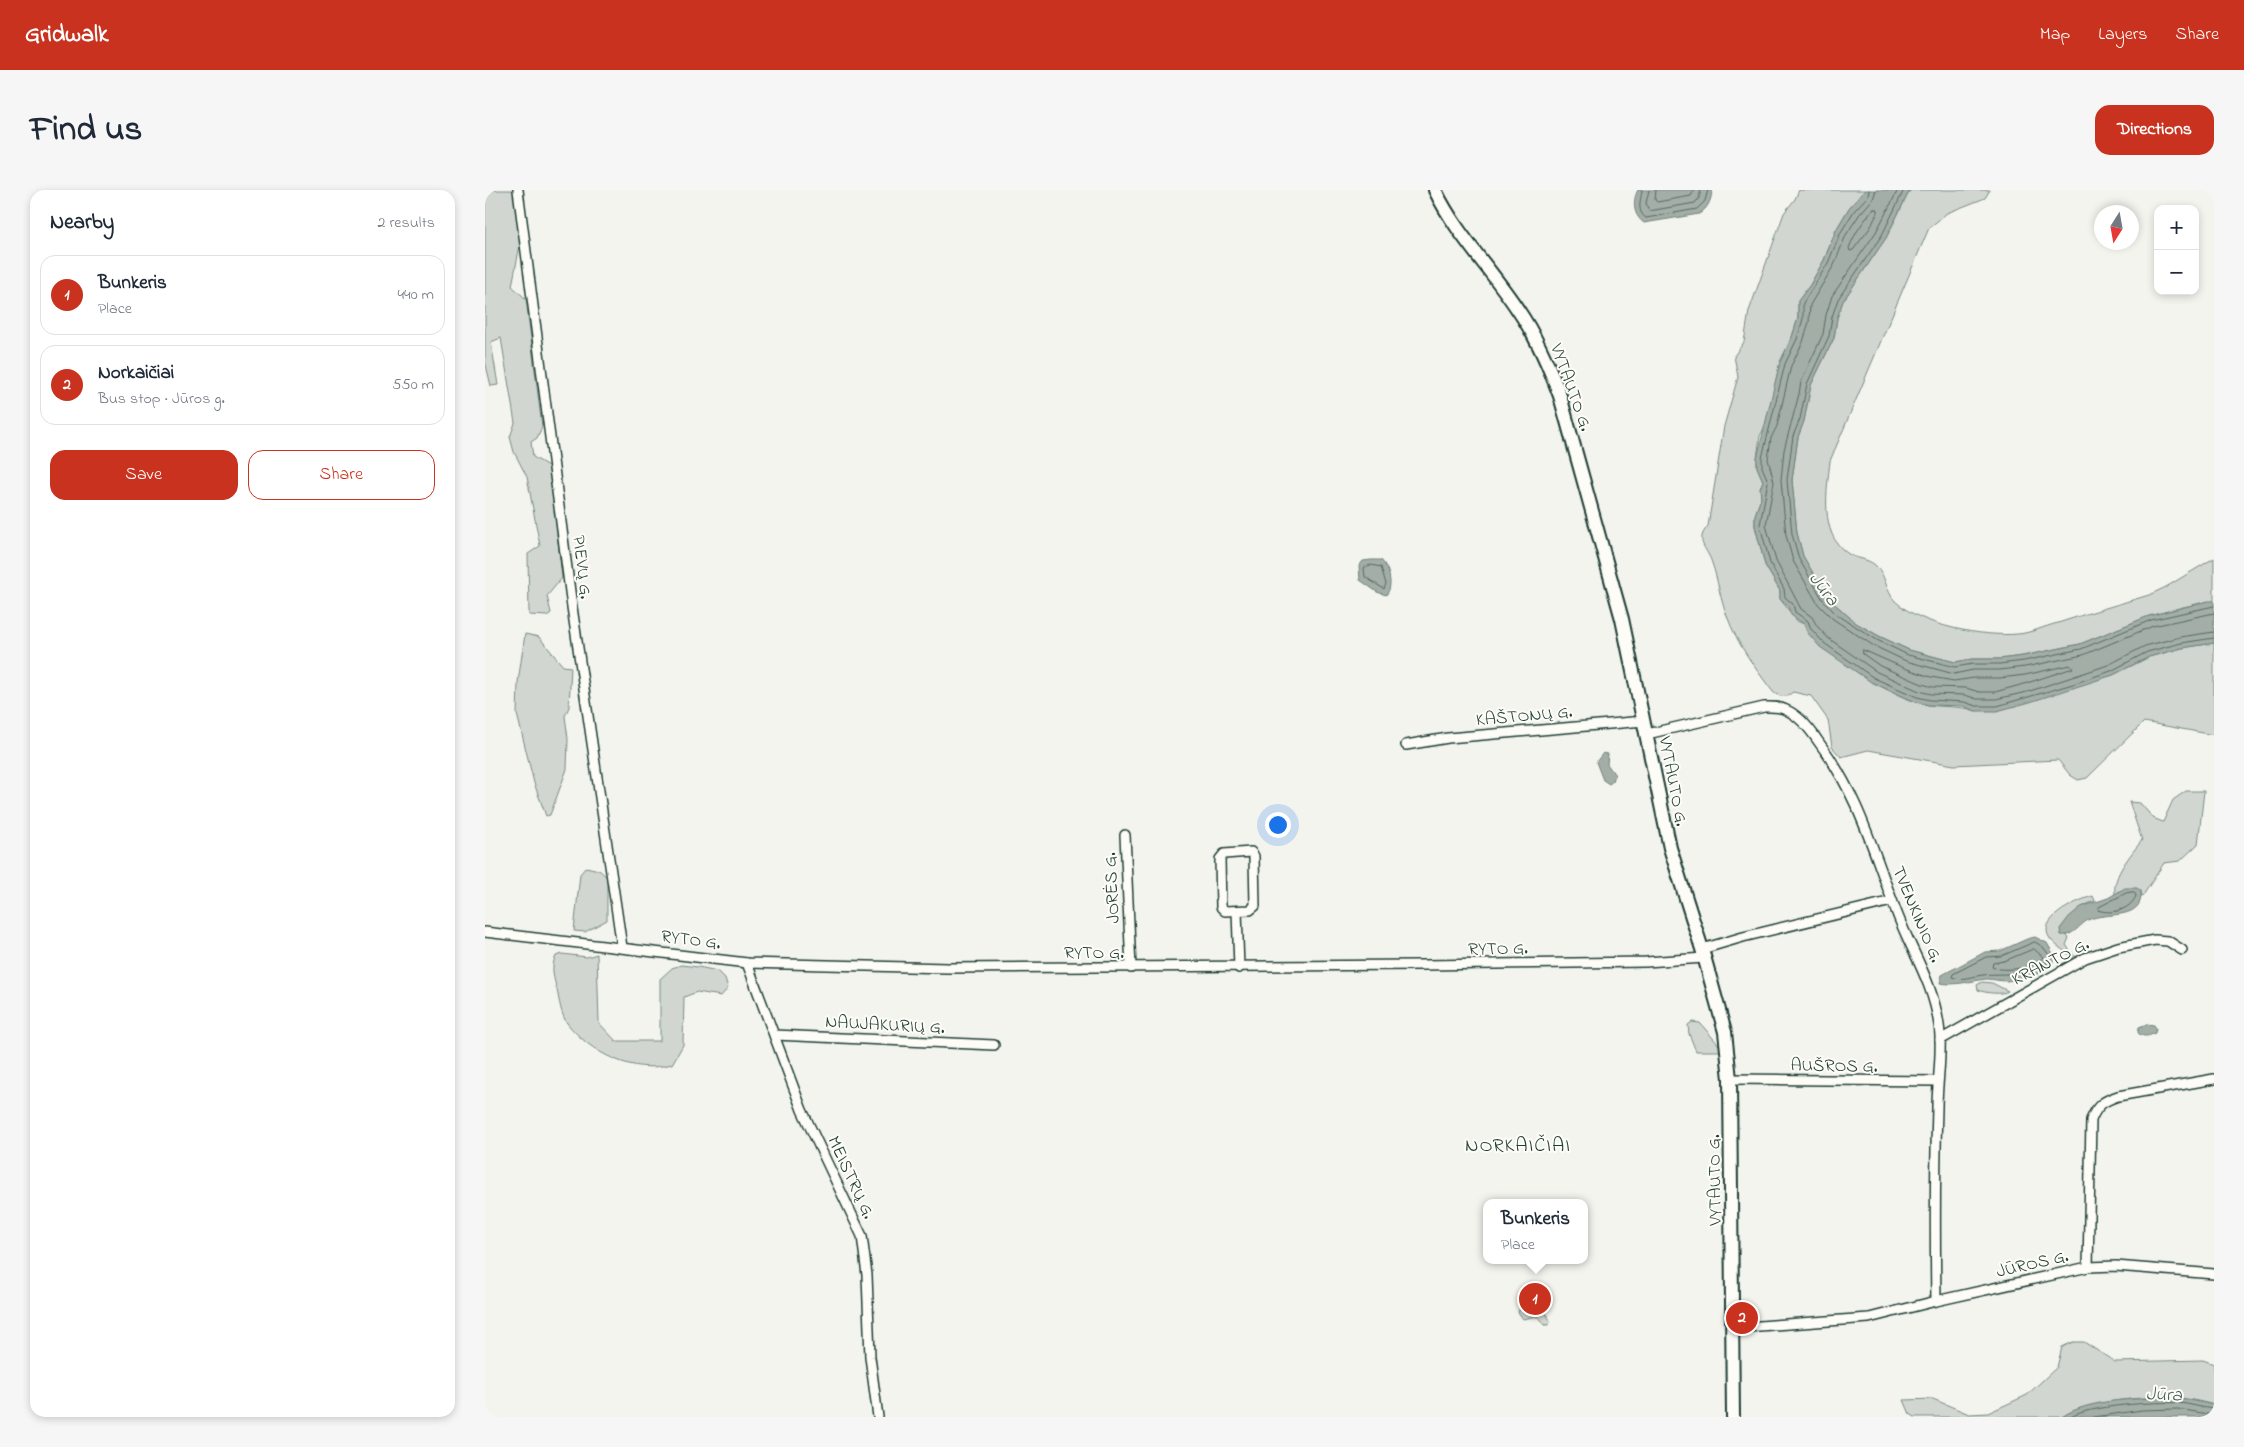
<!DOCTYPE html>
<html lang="en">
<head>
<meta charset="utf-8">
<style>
	:root { --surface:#fff; --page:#f6f6f7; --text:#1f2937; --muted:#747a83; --line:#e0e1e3; --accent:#c8321e }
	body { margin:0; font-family:"Indie Flower",sans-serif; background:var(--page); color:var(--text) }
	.controls { position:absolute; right:15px; top:15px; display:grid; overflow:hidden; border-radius:10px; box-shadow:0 2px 8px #0003 }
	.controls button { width:45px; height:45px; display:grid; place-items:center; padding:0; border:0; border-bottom:1px solid var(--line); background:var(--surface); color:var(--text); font:25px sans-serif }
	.compass { position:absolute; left:1609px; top:15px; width:45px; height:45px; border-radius:50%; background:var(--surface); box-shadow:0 2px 8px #0003; rotate:191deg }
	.you { position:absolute; left:792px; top:634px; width:18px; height:18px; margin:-12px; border:4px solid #fff; border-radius:50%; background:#1a73e8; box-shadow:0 0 0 8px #1a73e833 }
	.badge { display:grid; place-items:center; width:32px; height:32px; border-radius:50%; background:var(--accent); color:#fff; font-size:16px; font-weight:700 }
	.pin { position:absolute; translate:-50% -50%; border:2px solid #fff; box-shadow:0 1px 5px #0006 }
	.popup { position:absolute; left:998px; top:1009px; width:105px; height:65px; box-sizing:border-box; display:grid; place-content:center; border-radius:10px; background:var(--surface); filter:drop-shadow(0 1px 4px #0005); font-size:16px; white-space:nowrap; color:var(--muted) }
	.popup b { font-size:19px; color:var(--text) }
	.popup::after { content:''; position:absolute; left:50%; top:100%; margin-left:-10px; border:10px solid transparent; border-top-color:var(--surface) }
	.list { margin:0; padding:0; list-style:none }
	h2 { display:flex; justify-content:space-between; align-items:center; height:65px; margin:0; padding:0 20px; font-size:21px }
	h2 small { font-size:16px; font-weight:400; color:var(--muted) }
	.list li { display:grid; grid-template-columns:32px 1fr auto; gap:15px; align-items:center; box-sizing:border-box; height:80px; margin:0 10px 10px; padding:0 10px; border:1px solid var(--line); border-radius:15px }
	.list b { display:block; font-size:19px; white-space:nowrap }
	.list p { margin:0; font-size:16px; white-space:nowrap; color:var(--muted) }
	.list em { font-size:16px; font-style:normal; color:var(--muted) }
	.actions { display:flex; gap:10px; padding:15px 20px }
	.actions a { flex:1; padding:11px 0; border:1px solid var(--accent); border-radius:15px; text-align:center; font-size:18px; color:var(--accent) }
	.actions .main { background:var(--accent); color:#fff }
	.map { position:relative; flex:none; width:1729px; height:1227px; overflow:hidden; border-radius:15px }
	header { display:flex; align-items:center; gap:30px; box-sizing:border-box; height:70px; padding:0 25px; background:var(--accent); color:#fff }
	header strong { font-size:24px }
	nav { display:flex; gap:28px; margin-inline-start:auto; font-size:18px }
	.intro { display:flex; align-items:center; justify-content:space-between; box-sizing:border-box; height:120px; padding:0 30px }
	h1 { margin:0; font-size:35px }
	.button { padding:12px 22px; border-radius:15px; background:var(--accent); color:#fff; font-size:18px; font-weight:700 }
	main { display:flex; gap:30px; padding:0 30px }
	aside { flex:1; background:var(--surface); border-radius:15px; box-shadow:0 2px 8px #0003 }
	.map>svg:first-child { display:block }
</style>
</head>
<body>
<header>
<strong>Gridwalk</strong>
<nav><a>Map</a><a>Layers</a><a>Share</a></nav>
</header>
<div class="intro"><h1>Find us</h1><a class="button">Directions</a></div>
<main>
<aside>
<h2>Nearby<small>2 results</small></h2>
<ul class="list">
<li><span class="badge">1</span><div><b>Bunkeris</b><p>Place</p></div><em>440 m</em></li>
<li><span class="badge">2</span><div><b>Norkaičiai</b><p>Bus stop · Jūros g.</p></div><em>550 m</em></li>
</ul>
<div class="actions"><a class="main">Save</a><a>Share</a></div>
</aside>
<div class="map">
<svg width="1729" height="1227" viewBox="0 0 1729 1227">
	<rect width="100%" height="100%" fill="#f4f4ef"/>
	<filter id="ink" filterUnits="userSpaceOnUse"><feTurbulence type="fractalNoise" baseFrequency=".02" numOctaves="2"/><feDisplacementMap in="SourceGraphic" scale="10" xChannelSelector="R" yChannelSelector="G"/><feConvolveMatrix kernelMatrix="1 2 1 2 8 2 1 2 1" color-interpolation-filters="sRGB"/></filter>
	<g filter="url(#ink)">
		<g fill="#d1d6d1" stroke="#788a82">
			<path d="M0,0H29L36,50L27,96L41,109L57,237L52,248L46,252L48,267L65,277L77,388L62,406L66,423L62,426L44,425L43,364L55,356L42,287L29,262L25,247L30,233L16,148L6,152L13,195L6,196L0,171Z"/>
			<path d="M1314,0H1380L1364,18L1351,40L1339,70L1325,95L1313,111V128L1307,147L1295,172L1281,234L1275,246L1272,268V277L1278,291L1275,298L1276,308L1270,325V336L1280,375L1295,401V409L1312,431L1319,434L1322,442C1357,471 1387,497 1431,512C1450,519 1471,514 1491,521L1628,485L1664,467L1697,458L1729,453V545L1659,532L1602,588L1593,590L1585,585L1573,570L1469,575L1383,560L1356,567L1347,557L1343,530L1326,506L1308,502C1300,508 1296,508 1288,502C1270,478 1252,454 1242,426C1235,409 1233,390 1227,373C1222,357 1209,352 1223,336L1239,236L1253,187L1249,166L1259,152L1264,121L1299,23L1310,9Z"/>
			<path d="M1425,0H1505L1500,8L1462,23L1444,38L1345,271C1342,300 1334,343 1362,363C1370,369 1382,368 1390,375C1400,382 1401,402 1410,411C1436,436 1498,447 1533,444C1546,443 1560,436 1573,433C1603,423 1634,414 1664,405L1681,397L1729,368V411L1698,417L1664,426L1595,454L1538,466L1514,469H1487L1470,472L1424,460L1394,446L1371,433L1342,407L1318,366L1312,343L1307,290L1313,247L1319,231L1326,195L1349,148L1352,128L1358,111L1401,48Z"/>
			<path d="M40,444L54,447L78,476L86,477L84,517L80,526L83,549L82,579L65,625L61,626L49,593L32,524L33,492Z"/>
			<path d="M1701,601H1719L1713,654L1695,671L1679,673L1657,707L1656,701H1634L1630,705C1627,685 1646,665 1657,650L1644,612L1655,613L1668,628L1678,632L1688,610Z"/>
			<path d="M101,677L114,680L122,687V730L100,742L89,741L95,684Z"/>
			<path d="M1608,706L1610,711C1594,716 1585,726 1575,739L1584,748L1581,755L1591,768L1572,778L1573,776L1587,769V767C1580,761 1566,753 1563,745C1555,727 1595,709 1608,706Z"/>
			<path d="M77,764L102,767L112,764L114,833L131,851H175V789L187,778L196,775L213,777L233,781L240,788L243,798L236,806L212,802L199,807L198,855L187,874C149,885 105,863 82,833C76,825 74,809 72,800C69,789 65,777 71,766Z"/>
			<path d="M1497,792L1507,793L1523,801C1518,805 1500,803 1493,800L1492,795Z"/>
			<path d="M1207,832L1215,833L1239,861H1211L1204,844L1203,835Z"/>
			<path d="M1044,1108L1046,1118L1060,1121L1065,1131L1064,1135H1060C1052,1123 1050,1127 1038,1129L1033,1122L1040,1109Z"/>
			<path d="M1588,1152H1599L1630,1172L1718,1170L1729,1174V1215C1718,1212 1706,1209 1695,1208C1667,1205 1599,1211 1577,1227H1430L1425,1224L1419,1210L1448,1209L1484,1224L1503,1223L1542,1205L1572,1177L1577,1157Z"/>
		</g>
		<g fill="#a3aea7" stroke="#6e8179">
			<path d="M1153,0H1227V1C1226,11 1223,18 1214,24L1159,33C1148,25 1147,11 1153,0Z"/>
			<path d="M1380,0H1425L1401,48L1358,111L1352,128L1349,148L1326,195L1319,231L1313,247L1307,290L1312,343L1318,366L1342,407L1371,433L1394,446L1424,460L1470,472L1487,469H1514L1538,466L1595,454L1664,426L1723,411H1729V453L1697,458L1664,467L1628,485L1545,512L1512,521H1491L1478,516L1444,515L1431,512L1386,492L1335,457L1322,442L1319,434L1306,425L1303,417L1295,409V401L1280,375L1270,336V325L1276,308L1275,298L1278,291L1272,277V268L1295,172L1307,147L1313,128V111L1325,95L1339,70L1351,40L1364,18Z"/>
			<path d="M886,370H896C904,378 909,396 901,405L892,402L875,390L874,376L878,371Z"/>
			<path d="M1118,563L1123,564L1122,574L1130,585L1128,591L1124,594L1118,590L1111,572Z"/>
			<path d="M1640,698H1652L1656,701C1659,732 1620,721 1603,730C1594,735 1588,747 1576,745L1575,739L1584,727L1596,717L1623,708Z"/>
			<path d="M1550,747L1562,753L1570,767C1563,786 1539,789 1521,791C1514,791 1508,789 1501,789C1486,791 1470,796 1455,793L1457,785L1500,762L1515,761L1542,749Z"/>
			<path d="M1662,834L1669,835L1671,838L1670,843C1664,846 1659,848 1653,843L1654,837Z"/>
			<path d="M1694,1208L1729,1215V1227H1577C1603,1208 1662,1208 1694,1208Z"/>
		</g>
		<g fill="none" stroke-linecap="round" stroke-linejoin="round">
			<g stroke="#546a62" stroke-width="1">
				<path d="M1157,0C1156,10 1151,21 1161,28L1212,19L1220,11L1223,0"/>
				<path d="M1164,0L1161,13L1164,21L1210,13L1214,8L1216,0"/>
				<path d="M1171,0L1170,10L1172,12L1206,6L1209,0"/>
				<path d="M1384,0L1383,6L1369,21L1356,42L1343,73L1318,113V129L1312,149L1300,174L1277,268V277L1283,291L1275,335L1285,373L1299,399L1300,407L1308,414L1310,422L1323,431L1326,439L1339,453L1389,488L1432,507L1445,510L1479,512L1491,516H1512L1588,494L1626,481L1662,462L1696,453L1729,448"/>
				<path d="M1391,0L1388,9L1374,25L1361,45L1349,75L1325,115L1324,132L1318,152L1306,176L1292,236L1286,248L1283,269L1289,292L1281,335L1291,371L1316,419L1327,427L1332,436L1343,448L1392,482L1434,501L1446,504L1480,505L1492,509H1511L1542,502L1623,475L1660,456L1695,447L1729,442"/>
				<path d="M1413,0L1391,42L1347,106L1341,125L1338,144L1316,192L1314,204L1299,260L1296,290L1301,345L1308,371L1333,414L1348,429L1389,456L1421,471L1469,484L1488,480H1514L1540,477L1598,465L1668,436L1729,423"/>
				<path d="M1419,0L1397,45L1353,109L1347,127L1344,146L1322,194L1315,229L1308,246L1302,290L1307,344L1314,369L1338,410L1351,424L1392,450L1423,465L1470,477L1488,474H1514L1539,471L1596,459L1666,430L1729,416"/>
				<path d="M1389,19H1392L1393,22L1385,38L1368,60L1365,61L1364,58C1370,43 1378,31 1389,19Z"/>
				<path d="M886,375L896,377L901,394L899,399L880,387L879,378Z"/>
				<path d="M1378,460L1419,478L1446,487L1469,491L1489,488H1515L1540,485L1585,475L1588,478L1539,494L1510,502H1494L1481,498L1448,497L1437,494L1395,476L1378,464Z"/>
				<path d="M1649,702L1651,706C1645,720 1627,725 1613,720L1614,717L1641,703Z"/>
				<path d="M1550,752L1558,757L1565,766C1558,790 1515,782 1498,785C1488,786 1476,791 1467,787L1468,784L1501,767L1516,766Z"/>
				<path d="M1549,759L1558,767C1550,779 1518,782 1507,777L1508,773L1519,771Z"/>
				<path d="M1586,1227C1602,1216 1673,1211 1694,1213C1706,1214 1717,1218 1729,1219"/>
				<path d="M1609,1227L1657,1220L1693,1219L1729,1225"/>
			</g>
			<g stroke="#1f3d34" stroke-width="12">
				<g id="minor">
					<path d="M33,0L87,417L137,757"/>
					<path d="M1162,544L1279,517C1287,517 1294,516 1301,520C1315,526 1325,539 1333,551C1375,607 1388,662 1413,726C1428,764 1448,793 1454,835C1458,862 1452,890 1452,918C1450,982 1450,1046 1451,1111"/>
					<path d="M921,555L963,548L1159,531"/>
					<path d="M640,645L646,778"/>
					<path d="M766,662L769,666L770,716L765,720L740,721L736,717L735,669L739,664Z"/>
					<path d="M752,721L754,778"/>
					<path d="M0,742L262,773L463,778L939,775L1161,772L1219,768"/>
					<path d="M1217,759L1258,747L1407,711"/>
					<path d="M262,773L317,920L377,1046L382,1085L385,1167L393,1227"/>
					<path d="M290,845L509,855"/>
					<path d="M1455,850L1600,768L1633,757L1670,750L1683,751L1697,760"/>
					<path d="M1245,889L1452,891"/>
					<path d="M1603,1077L1606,930C1612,915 1618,911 1633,906L1729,889"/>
					<path d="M1248,1138L1384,1128L1451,1111L1603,1077L1631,1076L1729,1084"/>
				</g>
			</g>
			<g stroke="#1f3d34" stroke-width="16">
				<path id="secondary" d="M950,0C971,44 1006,79 1033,120C1051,146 1064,176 1075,206L1137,429L1185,658L1217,759L1240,842L1245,889L1248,1227"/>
			</g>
			<use href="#minor" stroke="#fdfcf7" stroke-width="9"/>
			<use href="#secondary" stroke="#fdfcf7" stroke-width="12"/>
		</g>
	</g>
	<g text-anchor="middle" stroke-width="4" stroke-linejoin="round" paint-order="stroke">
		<g font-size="18" fill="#1f3d34" stroke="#fdfcf7">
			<text transform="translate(1087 197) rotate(70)" y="6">VYTAUTO G.</text>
			<text transform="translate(98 377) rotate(83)" y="6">PIEVŲ G.</text>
			<text transform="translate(1039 525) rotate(-5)" y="6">KAŠTONŲ G.</text>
			<text transform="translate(1189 591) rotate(79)" y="6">VYTAUTO G.</text>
			<text transform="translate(626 698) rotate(-93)" y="6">JORĖS G.</text>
			<text transform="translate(1433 724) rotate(67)" y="6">TVENKINIO G.</text>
			<text transform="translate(206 749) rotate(7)" y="6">RYTO G.</text>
			<text transform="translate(1013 758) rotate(-1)" y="6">RYTO G.</text>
			<text x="609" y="768">RYTO G.</text>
			<text transform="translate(1565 771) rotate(-27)" y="6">KRANTO G.</text>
			<text transform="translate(400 834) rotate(3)" y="6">NAUJAKURIŲ G.</text>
			<text transform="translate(1349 875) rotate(1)" y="6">AUŠROS G.</text>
			<text transform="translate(367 987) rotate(65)" y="6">MEISTRŲ G.</text>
			<text transform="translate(1229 990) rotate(-91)" y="6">VYTAUTO G.</text>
			<text transform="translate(1547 1073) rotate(-13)" y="6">JŪROS G.</text>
		</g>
		<g font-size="19" font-style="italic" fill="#475f56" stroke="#fdfcf7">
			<text transform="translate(1340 398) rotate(53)" y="7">Jūra</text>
			<text transform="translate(1679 1203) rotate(2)" y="7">Jūra</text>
		</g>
		<g font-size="20" letter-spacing="1" fill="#1f3d34" stroke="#fdfcf7">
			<text x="1033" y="961">NORKAIČIAI</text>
		</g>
	</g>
</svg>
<div class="controls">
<button>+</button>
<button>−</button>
</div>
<svg class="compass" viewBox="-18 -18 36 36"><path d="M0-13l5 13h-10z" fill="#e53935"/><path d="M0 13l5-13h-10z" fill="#747a83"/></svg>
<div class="you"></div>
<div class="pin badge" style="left:1050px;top:1109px">1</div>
<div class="popup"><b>Bunkeris</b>Place</div>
<div class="pin badge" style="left:1257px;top:1128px">2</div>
</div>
</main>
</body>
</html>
